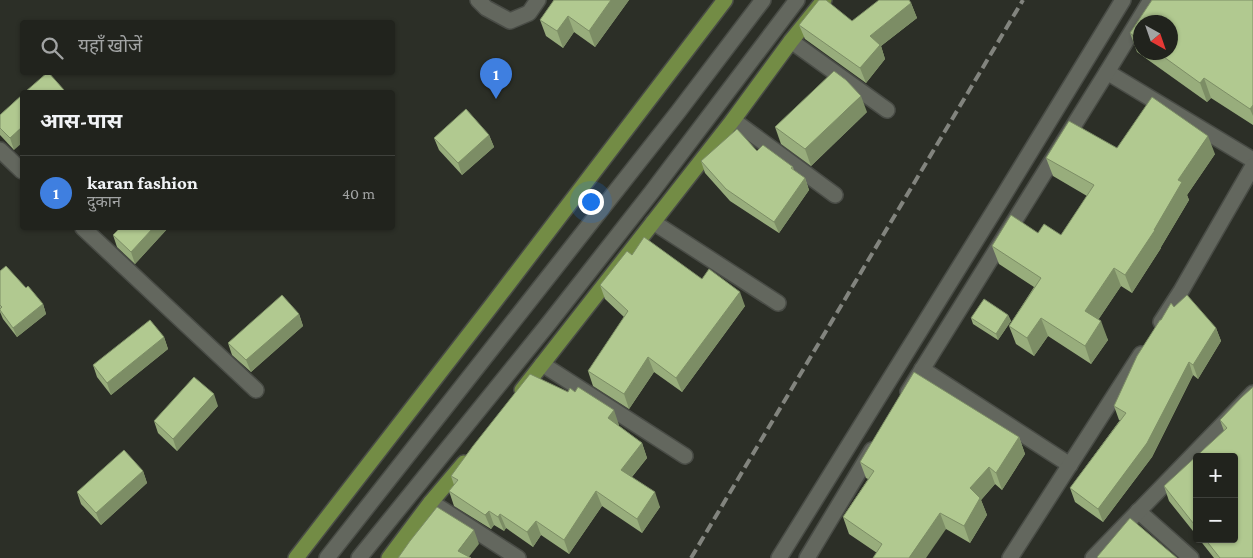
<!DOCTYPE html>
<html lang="hi">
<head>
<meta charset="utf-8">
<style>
	:root { --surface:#21231d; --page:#2d2f2a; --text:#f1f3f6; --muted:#a2a4a4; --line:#3e403b; --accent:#8c9099 }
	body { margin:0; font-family:"Crimson Pro","Noto Sans Devanagari",serif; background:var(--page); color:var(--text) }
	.controls { position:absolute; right:15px; bottom:15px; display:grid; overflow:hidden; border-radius:5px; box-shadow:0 1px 4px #0004 }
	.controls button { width:45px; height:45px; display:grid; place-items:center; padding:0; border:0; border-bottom:1px solid var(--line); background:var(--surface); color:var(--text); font:25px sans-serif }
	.compass { position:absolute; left:1133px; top:15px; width:45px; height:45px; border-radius:50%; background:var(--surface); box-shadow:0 1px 4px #0004; rotate:140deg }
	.you { position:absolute; left:590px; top:201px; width:18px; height:18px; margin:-12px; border:4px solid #fff; border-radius:50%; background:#1a73e8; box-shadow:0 0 0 8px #1a73e833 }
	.badge { display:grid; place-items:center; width:32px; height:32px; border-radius:50%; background:var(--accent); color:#fff; font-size:16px; font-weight:700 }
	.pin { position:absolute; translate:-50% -41px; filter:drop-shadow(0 1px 2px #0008) }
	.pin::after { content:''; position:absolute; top:26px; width:18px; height:15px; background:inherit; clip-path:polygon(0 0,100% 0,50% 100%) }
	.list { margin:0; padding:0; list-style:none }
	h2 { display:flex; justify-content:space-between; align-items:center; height:65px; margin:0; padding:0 20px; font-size:21px }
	h2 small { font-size:16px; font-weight:400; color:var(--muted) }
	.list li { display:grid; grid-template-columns:32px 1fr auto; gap:15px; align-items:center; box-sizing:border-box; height:75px; padding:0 20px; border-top:1px solid var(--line) }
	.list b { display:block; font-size:19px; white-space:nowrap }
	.list p { margin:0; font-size:16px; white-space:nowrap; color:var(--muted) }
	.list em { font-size:16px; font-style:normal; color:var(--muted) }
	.icon { flex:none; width:28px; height:28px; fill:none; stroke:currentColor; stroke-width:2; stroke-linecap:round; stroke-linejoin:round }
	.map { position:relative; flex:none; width:1253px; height:558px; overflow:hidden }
	.search { position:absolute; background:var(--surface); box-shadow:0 1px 4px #0004; left:20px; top:20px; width:375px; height:55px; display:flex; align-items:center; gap:12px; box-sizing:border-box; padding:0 18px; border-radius:5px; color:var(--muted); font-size:19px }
	.panel { position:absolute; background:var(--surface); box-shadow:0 1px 4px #0004; left:20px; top:90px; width:375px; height:140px; border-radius:5px }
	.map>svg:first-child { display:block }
</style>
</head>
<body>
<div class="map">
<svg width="1253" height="558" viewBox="0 0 1253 558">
	<rect width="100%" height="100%" fill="#2c2f27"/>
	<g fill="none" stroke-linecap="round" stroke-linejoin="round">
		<g stroke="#494c46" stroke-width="18">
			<g id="minor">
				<path d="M478,0L486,8L510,21L529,13L538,0"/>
				<path d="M791,41L887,110"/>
				<path d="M1107,72L1253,160"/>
				<path d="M733,120L835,195"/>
				<path d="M0,150L22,171"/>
				<path d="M653,222L778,303"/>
				<path d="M83,228L256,390"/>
				<path d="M1161,322L1181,291L1253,166"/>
				<path d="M542,364L685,456"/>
				<path d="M922,369L1070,465"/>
				<path d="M908,392L1107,72L1151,0"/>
				<path d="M431,502L518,558"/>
				<path d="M1138,511L1191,558"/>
				<path d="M327,558L678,112L763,0"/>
				<path d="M359,558L549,323L651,193L797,0"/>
				<path d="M779,558L1004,195L1123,0"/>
				<path d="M807,558L872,450"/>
				<path d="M1010,558L1141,354"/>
				<path d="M1093,558L1253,393"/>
			</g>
		</g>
		<g stroke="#494c46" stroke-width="18">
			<g id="major">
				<path d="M522,390L733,120L791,41L824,0"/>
				<path d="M296,558L492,305L725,0"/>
				<path d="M389,558L431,502L464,463"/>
			</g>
		</g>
		<use href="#minor" stroke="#63675e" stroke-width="15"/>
		<use href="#major" stroke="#738c45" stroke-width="15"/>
		<path stroke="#82847e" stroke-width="4" stroke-dasharray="10 5" stroke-linecap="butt" d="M691,558L1023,0"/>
	</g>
	<g fill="#98ad7c" fill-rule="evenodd">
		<path d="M554,0H629L595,47L574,32L563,48L546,36L540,20Z"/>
		<path d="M1152,0H1253V125L1211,98L1207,102L1137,52L1130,33ZM1140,22H1170V52H1140Z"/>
		<path d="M911,3L917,18L881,46L885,59L866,83L805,39L799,25L852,21Z"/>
		<path d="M22,95L14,150L0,135V115Z"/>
		<path d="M867,112L811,166L781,144L775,127Z"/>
		<path d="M489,135L494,147L462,175L439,150L434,138Z"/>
		<path d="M1117,148L1215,154L1187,195L1189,200L1161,247V248L1132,293L1121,286L1098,320L1108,340L1091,364L1048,336L1034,356L1016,344L1009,326L1034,287L999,264L992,246L1038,233L1061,235L1087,196L1053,176L1046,158Z"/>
		<path d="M757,151L793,167L794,171L805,178L809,190L779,233L730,201L705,173L701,161Z"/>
		<path d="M168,228L135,264L117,247L113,235Z"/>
		<path d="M632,255L702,279L745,306L682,392L654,372L629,409L593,386L588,371L624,317L605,299L600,285Z"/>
		<path d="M0,271L43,304L46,314L17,337L3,319L0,312Z"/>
		<path d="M1174,307L1216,328L1221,341L1198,379L1193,375L1152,457L1103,522L1075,502L1070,488L1120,420H1119L1114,406L1161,320Z"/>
		<path d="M299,314L303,326L251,372L232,355L228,343Z"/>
		<path d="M1008,315L1011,321L998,340L973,324L971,318Z"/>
		<path d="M164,337L168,349L111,395L97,377L93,365Z"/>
		<path d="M568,392H575L619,425H618L642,443L647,458L632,477L660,507L642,533L602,506L569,554L541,535L533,547L506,528L504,531L494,525L491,529L454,506L449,491L454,485L451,476Z"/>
		<path d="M1242,397L1253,558H1214L1199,539H1234L1197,457V536L1169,501L1164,486L1224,431L1220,420Z"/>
		<path d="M218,406L177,451L158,433L154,421Z"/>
		<path d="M1019,437L1025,454L1002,490L995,484L981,500L987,515L970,543L946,529L877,553L849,534L843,517L868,479L866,478L860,462Z"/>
		<path d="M143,471L147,483L101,525L81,504L77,492Z"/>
	</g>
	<g fill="#7c8d65">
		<path d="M611,0H629L595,47L589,31Z"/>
		<path d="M911,3L917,18L881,46L885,59L866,83L860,68L870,36Z"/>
		<path d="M568,16L574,32L563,48L557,31Z"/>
		<path d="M1204,78L1211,98L1207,102L1200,83Z"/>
		<path d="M861,96L867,112L811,166L805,149Z"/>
		<path d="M1253,105V116L1250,109Z"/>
		<path d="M22,127V143L14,150L10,138Z"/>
		<path d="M489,135L494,147L462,175L458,163Z"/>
		<path d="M1208,136L1215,154L1187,195L1189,200L1161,247V248L1132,293L1125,275L1154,230L1178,180Z"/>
		<path d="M805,178L809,190L779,233L774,222Z"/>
		<path d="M153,228H168L135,264L131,252Z"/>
		<path d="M1114,268L1121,286L1092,329L1085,311Z"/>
		<path d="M740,292L745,306L682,392L676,378Z"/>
		<path d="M43,304L46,314L17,337L13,328Z"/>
		<path d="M299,314L303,326L251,372L246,360Z"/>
		<path d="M1008,315L1011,321L998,340L996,334Z"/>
		<path d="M1041,318L1048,336L1034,356L1027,338Z"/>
		<path d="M1101,321L1108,340L1091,364L1085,346Z"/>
		<path d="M1216,328L1221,341L1198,379L1193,365Z"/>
		<path d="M164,337L168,349L111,395L107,383Z"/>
		<path d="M648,357L654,372L629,409L624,394Z"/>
		<path d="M1189,362L1193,375L1152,457L1103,522L1098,509Z"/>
		<path d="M214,394L218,406L177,451L173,439Z"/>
		<path d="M614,410L619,425L614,432L608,418Z"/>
		<path d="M1019,437L1025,454L1002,490L996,473Z"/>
		<path d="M642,443L647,458L626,484L621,470Z"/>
		<path d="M989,467L995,484L981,500L987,515L970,543L964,526L970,488Z"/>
		<path d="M143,471L147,483L101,525L96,513Z"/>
		<path d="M596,491L602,506L569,554L564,540Z"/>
		<path d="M655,492L660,507L642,533L637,519Z"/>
		<path d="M489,511L494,525L491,529L485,515Z"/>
		<path d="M940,513L946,529L926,558H909Z"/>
		<path d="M500,514L506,528L504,531L498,517Z"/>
		<path d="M536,521L541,535L533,547L527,532Z"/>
		<path d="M474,530L479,544L468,558L458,551Z"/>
	</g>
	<g fill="#b1c990" stroke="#7c8d65">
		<path d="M554,0H611L589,31L568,16L557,31L540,20Z"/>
		<path d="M819,0H826L852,21L879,0H909L911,3L870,36L880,45L860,68L799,25Z"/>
		<path d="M1152,0H1253V105L1250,109L1204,78L1200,83L1157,52H1170V22H1140V41L1130,33Z"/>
		<path d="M834,71L846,80L861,96L805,149L775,127Z"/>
		<path d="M48,72L64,90L62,92H25Z"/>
		<path d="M22,95V127L10,138L0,128V115Z"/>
		<path d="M1152,97L1208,136L1178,180L1182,182L1154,230H1155L1125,275L1114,268L1085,311L1101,321L1085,346L1041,318L1027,338L1009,326L1041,278L992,246L1011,215L1038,233L1044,224L1061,235L1094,185L1046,158L1069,121L1117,148Z"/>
		<path d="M466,109L489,135L458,163L434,138Z"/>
		<path d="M737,129L757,151L763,145L793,167L791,168L805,178L774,222L726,189L701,161Z"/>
		<path d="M120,228H153L131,252L113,235Z"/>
		<path d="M644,237L702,279L709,269L740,292L676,378L648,357L624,394L588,371L628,311L600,285L627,251L632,255Z"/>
		<path d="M6,266L26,288L28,286L43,304L13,328L0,310V309L2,307L0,305V271Z"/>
		<path d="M282,295L299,314L246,360L228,343Z"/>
		<path d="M1187,295L1216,328L1193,365L1189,362L1147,443L1098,509L1070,488L1126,413L1114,406L1137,356L1160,320H1161L1171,303L1174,307Z"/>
		<path d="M984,299L1008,315L996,334L971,318Z"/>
		<path d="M150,320L164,337L107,383L93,365Z"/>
		<path d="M914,372L1019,437L996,473L989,467L970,488L980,498L964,526L940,513L909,558H873L882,544L843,517L874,471L860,462Z"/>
		<path d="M530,374L568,392L570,388L575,392L578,387L614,410L608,418L642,443L621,470L655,492L637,519L596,491L564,540L536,521L527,532L500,514L498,517L489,511L485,515L449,491L458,480L451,476L473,446Z"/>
		<path d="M194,377L214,394L173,439L154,421Z"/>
		<path d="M1253,387V558H1220L1205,539H1234V457H1197V528L1164,486L1227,428L1220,420L1242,397Z"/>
		<path d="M124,450L143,471L96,513L77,492Z"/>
		<path d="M437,507L474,530L458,551L471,558H398L410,541Z"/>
		<path d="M1130,518L1177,558H1098L1097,557Z"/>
	</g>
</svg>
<div class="controls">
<button>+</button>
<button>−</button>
</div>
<svg class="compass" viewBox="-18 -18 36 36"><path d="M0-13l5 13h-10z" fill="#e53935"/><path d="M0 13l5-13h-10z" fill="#a2a4a4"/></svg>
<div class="you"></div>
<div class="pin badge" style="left:496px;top:99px;background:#3f7fe0">1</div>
<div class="search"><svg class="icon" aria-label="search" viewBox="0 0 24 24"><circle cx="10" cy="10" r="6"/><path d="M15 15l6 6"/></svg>यहाँ खोजें</div>
<section class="panel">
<h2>आस-पास<small></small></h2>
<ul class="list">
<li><span class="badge" style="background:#3f7fe0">1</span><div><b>karan fashion</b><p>दुकान</p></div><em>40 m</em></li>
</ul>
</section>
</div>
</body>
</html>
